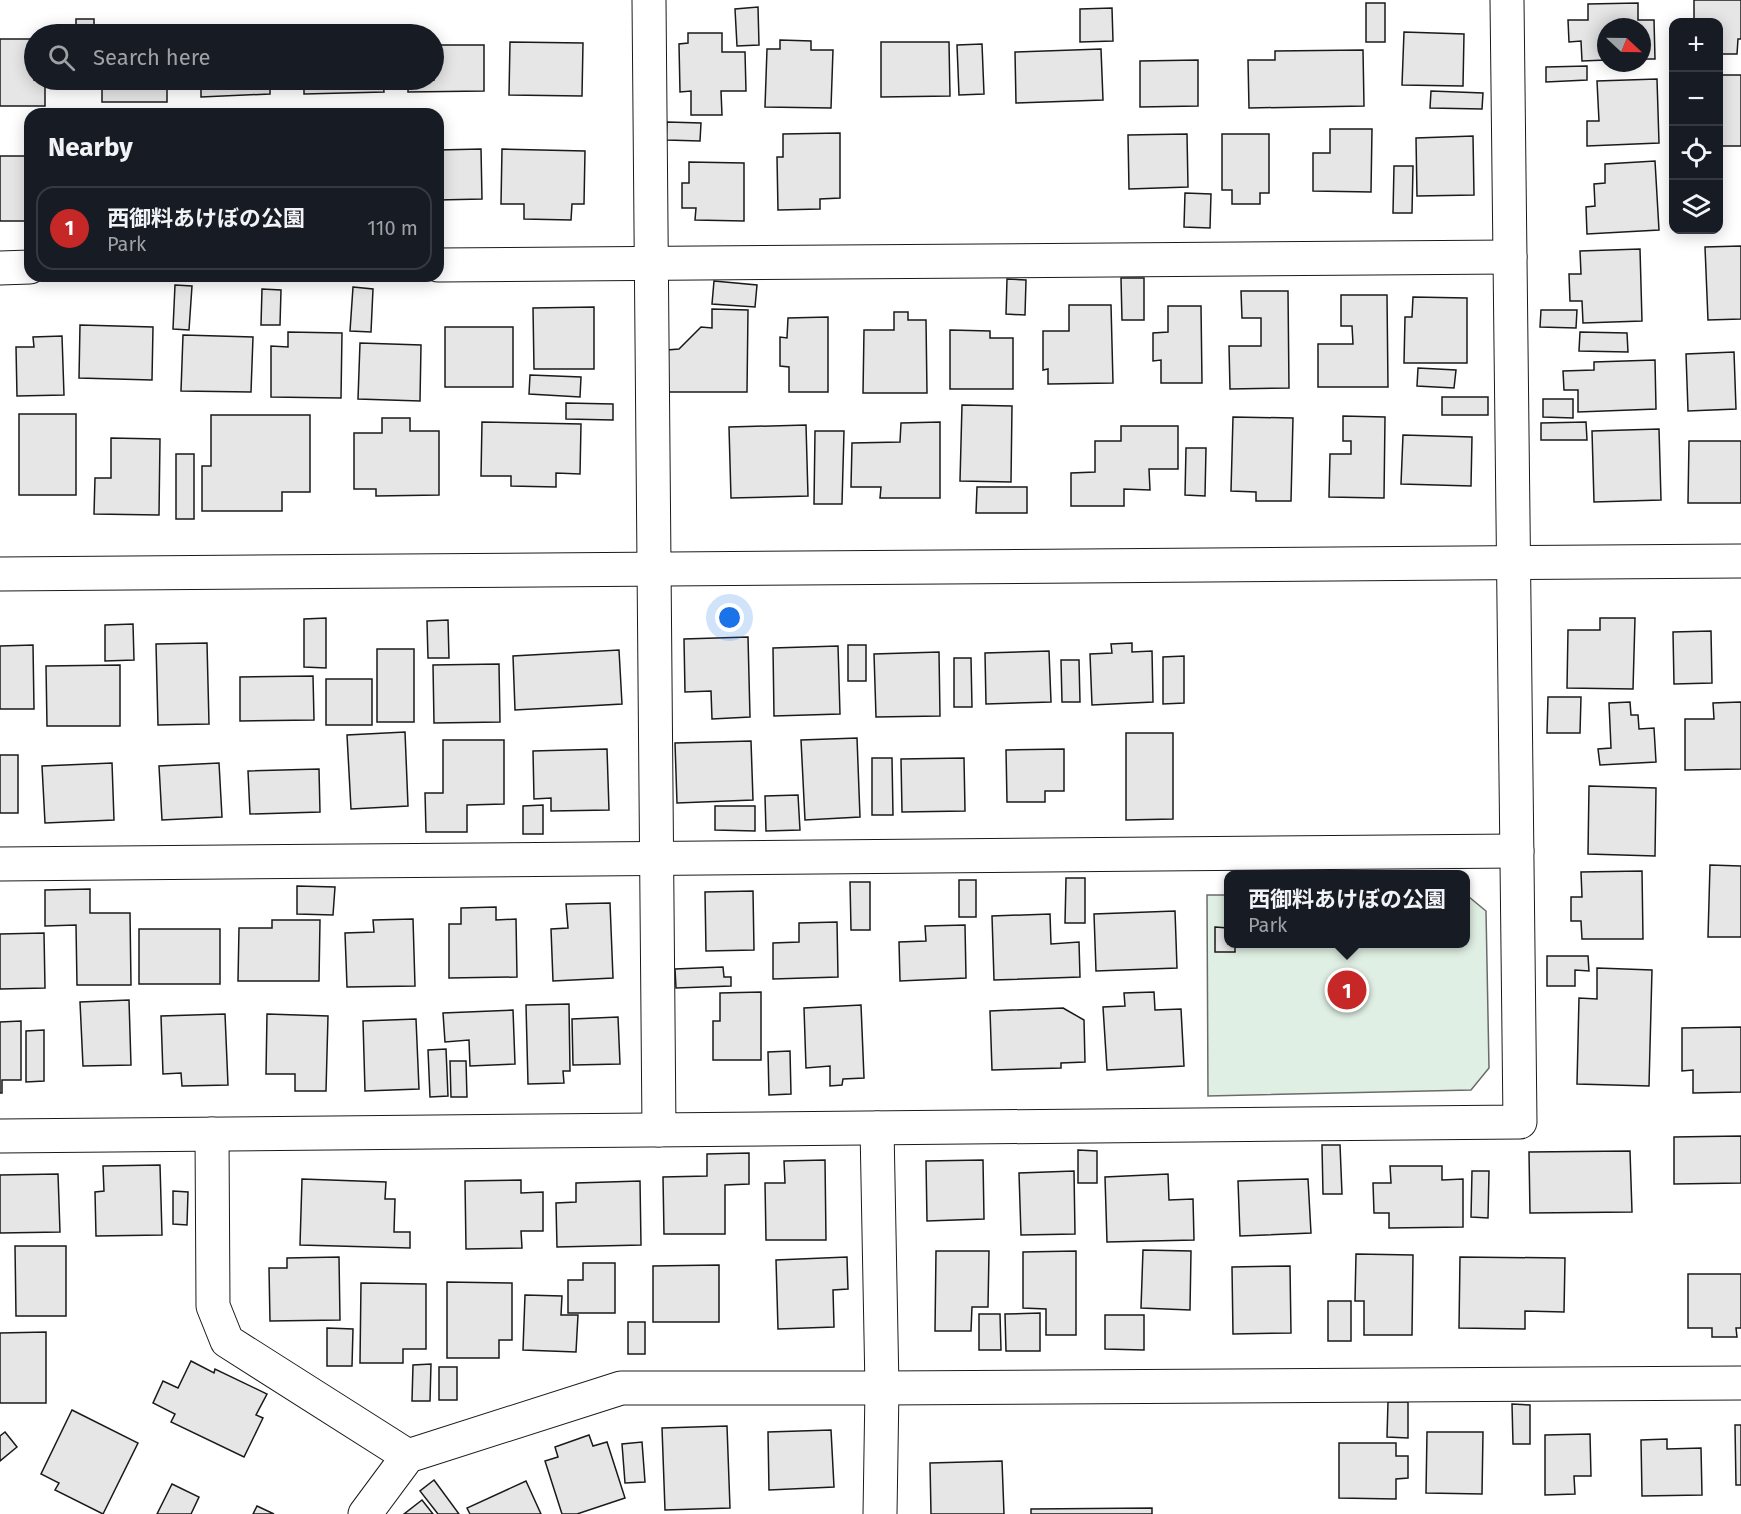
<!DOCTYPE html>
<html lang="en">
<head>
<meta charset="utf-8">
<style>
	:root { --surface:#171b24; --page:#242831; --text:#f1f3f6; --muted:#9ea1a6; --line:#363941; --accent:#c62828 }
	body { margin:0; font-family:"Fira Sans","Noto Sans JP",sans-serif; background:var(--page); color:var(--text) }
	.controls { position:absolute; right:18px; top:18px; display:grid; overflow:hidden; border-radius:12px; box-shadow:0 3px 15px #0003 }
	.controls button { width:54px; height:54px; display:grid; place-items:center; padding:0; border:0; border-bottom:2px solid var(--line); background:var(--surface); color:var(--text); font:30px sans-serif }
	.compass { position:absolute; left:1597px; top:18px; width:54px; height:54px; border-radius:50%; background:var(--surface); box-shadow:0 3px 15px #0003; rotate:112deg }
	.you { position:absolute; left:730px; top:618px; width:21px; height:21px; margin:-15px; border:4px solid #fff; border-radius:50%; background:#1a73e8; box-shadow:0 0 0 9px #1a73e833 }
	.badge { display:grid; place-items:center; width:39px; height:39px; border-radius:50%; background:var(--accent); color:#fff; font-size:20px; font-weight:700 }
	.pin { position:absolute; translate:-50% -50%; border:3px solid #fff; box-shadow:0 2px 6px #0006 }
	.popup { position:absolute; left:1224px; top:870px; width:246px; height:78px; box-sizing:border-box; display:grid; place-content:center; border-radius:12px; background:var(--surface); filter:drop-shadow(0 2px 4px #0005); font-size:20px; white-space:nowrap; color:var(--muted) }
	.popup b { font-size:22px; color:var(--text) }
	.popup::after { content:''; position:absolute; left:50%; top:100%; margin-left:-12px; border:12px solid transparent; border-top-color:var(--surface) }
	.list { margin:0; padding:0; list-style:none }
	h2 { display:flex; justify-content:space-between; align-items:center; height:78px; margin:0; padding:0 24px; font-size:26px }
	h2 small { font-size:20px; font-weight:400; color:var(--muted) }
	.list li { display:grid; grid-template-columns:39px 1fr auto; gap:18px; align-items:center; box-sizing:border-box; height:84px; margin:0 12px 12px; padding:0 12px; border:2px solid var(--line); border-radius:18px }
	.list b { display:block; font-size:22px; white-space:nowrap }
	.list p { margin:0; font-size:20px; white-space:nowrap; color:var(--muted) }
	.list em { font-size:20px; font-style:normal; color:var(--muted) }
	.icon { flex:none; width:33px; height:33px; fill:none; stroke:currentColor; stroke-width:2; stroke-linecap:round; stroke-linejoin:round }
	.map { position:relative; flex:none; width:1741px; height:1514px; overflow:hidden }
	.search { position:absolute; background:var(--surface); box-shadow:0 3px 15px #0003; left:24px; top:24px; width:420px; height:66px; display:flex; align-items:center; gap:15px; box-sizing:border-box; padding:0 21px; border-radius:33px; color:var(--muted); font-size:22px }
	.panel { position:absolute; background:var(--surface); box-shadow:0 3px 15px #0003; left:24px; top:108px; width:420px; height:174px; border-radius:18px }
	.map>svg:first-child { display:block }
</style>
</head>
<body>
<div class="map">
<svg width="1741" height="1514" viewBox="0 0 1741 1514">
	<rect width="100%" height="100%" fill="#fff"/>
	<path fill="#e0efe3" stroke="#6a6a6a" stroke-width="1.5" d="M1207,895H1228V944H1466V897H1469L1486,911L1489,1068L1471,1090L1208,1096Z"/>
	<g fill="#e6e6e6" stroke="#1a1a1a" stroke-width="1.5">
		<path d="M1694,0H1741V39H1738L1737,54H1718V22H1694Z"/>
		<rect x="1366" y="3" width="19" height="39"/>
		<path d="M1638,3V20H1654L1655,59H1642V27H1606V60L1582,61L1581,41L1569,42L1568,20H1588V4Z"/>
		<path d="M758,7L759,45L737,46L735,9Z"/>
		<path d="M1112,8L1113,41L1080,42V9Z"/>
		<rect x="76" y="19" width="18" height="15"/>
		<path d="M1404,32L1464,34L1463,86L1402,85Z"/>
		<path d="M688,33H722V52H745L746,91H721L722,115H691V91L680,92L679,44L688,43Z"/>
		<path d="M0,39H34V80H45V106H0Z"/>
		<path d="M780,40L811,41V50H833L831,108L765,107L767,49H780Z"/>
		<path d="M510,42L583,43L582,96L509,95Z"/>
		<path d="M881,42H949L950,96L881,97Z"/>
		<path d="M982,44L984,94L959,95L957,45Z"/>
		<path d="M434,45H484V91L408,92V80H434Z"/>
		<path d="M1101,49L1103,100L1016,103L1015,52Z"/>
		<path d="M1363,50L1364,106L1249,108L1248,60H1275V51Z"/>
		<path d="M1198,60V106L1140,107V61Z"/>
		<path d="M1587,66V80L1546,82V67Z"/>
		<rect x="1718" y="75" width="23" height="71"/>
		<path d="M1657,79L1659,143L1587,146V121H1599L1597,81Z"/>
		<rect x="102" y="80" width="65" height="22"/>
		<path d="M201,80H270V94L201,97Z"/>
		<path d="M304,80H383L384,92L304,94Z"/>
		<path d="M1431,91L1483,93L1482,109L1430,108Z"/>
		<path d="M667,122L701,123L700,141L666,140Z"/>
		<path d="M1330,129H1372L1371,192L1313,191V153H1330Z"/>
		<path d="M840,133V198L820,199V209L778,210L777,157H783V134Z"/>
		<path d="M1187,134L1188,187L1129,189L1128,135Z"/>
		<path d="M1222,134H1269V193H1260V204H1232V190H1222Z"/>
		<path d="M1473,136L1474,195L1417,196L1416,138Z"/>
		<path d="M481,149L482,199L438,200V150Z"/>
		<path d="M502,149L585,151L584,204H572L571,220L524,219V204H501Z"/>
		<rect x="0" y="156" width="30" height="65"/>
		<path d="M1655,161L1659,230L1587,234L1586,207L1595,206L1594,184L1605,183V164Z"/>
		<path d="M689,162L744,163V221L695,220L696,208H682V183H689Z"/>
		<path d="M1394,166H1413L1412,213H1393Z"/>
		<path d="M1185,193L1211,194L1210,228L1184,227Z"/>
		<path d="M1741,246V319L1708,320L1705,247Z"/>
		<path d="M1640,249L1642,321L1583,323L1582,301H1570L1569,274H1581L1580,251Z"/>
		<path d="M1121,278H1144V320H1122Z"/>
		<path d="M1007,279L1026,280L1025,315L1006,314Z"/>
		<path d="M714,281L757,285L755,307L712,304Z"/>
		<path d="M175,285L192,286L189,330L173,329Z"/>
		<path d="M353,287L373,289L371,332L350,331Z"/>
		<path d="M262,289L281,290L280,325H261Z"/>
		<path d="M1241,291H1288L1289,388L1230,389L1229,346H1261V318H1242Z"/>
		<path d="M1341,295H1387L1388,387H1318V344H1353L1352,326H1341Z"/>
		<path d="M1413,297L1467,298V363H1404L1405,317H1412Z"/>
		<path d="M1069,305H1111L1113,383L1048,384V369L1043,370V331H1069Z"/>
		<path d="M1168,306H1201L1202,383H1161V360L1153,361V333L1168,332Z"/>
		<path d="M594,307V369H534L533,308Z"/>
		<path d="M712,309L748,310L747,392H667V350L679,349L701,327L712,328Z"/>
		<path d="M1541,310H1577L1576,328L1540,327Z"/>
		<path d="M894,312H908V320H926L927,393H863L864,330H894Z"/>
		<path d="M828,317V392H789V367L780,366V337L787,338L788,318Z"/>
		<path d="M80,325L153,327L152,380L79,378Z"/>
		<rect x="445" y="327" width="68" height="60"/>
		<path d="M950,330L990,331V338H1013V389H950Z"/>
		<path d="M288,332L342,333L341,398L271,397V346L288,347Z"/>
		<path d="M1580,332L1627,333L1628,352L1579,351Z"/>
		<path d="M183,335L253,337L251,392L181,391Z"/>
		<path d="M62,336L64,395L17,396L16,347H34L33,337Z"/>
		<path d="M360,343L421,345L420,401L358,399Z"/>
		<path d="M1734,352L1736,409L1688,411L1686,354Z"/>
		<path d="M1655,360L1656,409L1578,412V390H1564L1563,371L1594,370V362Z"/>
		<path d="M1418,368L1456,370L1454,388L1417,386Z"/>
		<path d="M530,375L581,377L580,397L529,394Z"/>
		<rect x="1442" y="397" width="46" height="18"/>
		<path d="M1543,399H1573V418L1543,417Z"/>
		<path d="M566,403L613,404V420L566,419Z"/>
		<path d="M962,405L1012,406L1011,482L960,481Z"/>
		<rect x="19" y="414" width="57" height="81"/>
		<path d="M211,415H310V492H282V511H202V466H211Z"/>
		<path d="M1343,416L1385,417L1384,498L1329,497L1330,454H1351V441H1343Z"/>
		<path d="M1233,417L1293,418L1291,501H1256V492L1231,491Z"/>
		<path d="M382,418H410V431H439V495L376,496V489H354V433H382Z"/>
		<path d="M482,422L581,424L580,474L556,473V487L511,486V476H481Z"/>
		<path d="M940,422V498H880L881,487H851L852,443L900,442L901,423Z"/>
		<path d="M1586,422L1587,440H1541V423Z"/>
		<path d="M806,425L808,496L731,498L729,427Z"/>
		<path d="M1121,426H1178V469H1149L1150,490L1124,489V506H1071V473L1095,472V441H1121Z"/>
		<path d="M1659,429L1661,500L1594,502L1592,431Z"/>
		<path d="M815,431H844L842,504H814Z"/>
		<path d="M1403,435L1472,437L1471,486L1401,484Z"/>
		<path d="M111,438L160,439L159,515L94,514L95,478H111Z"/>
		<path d="M1689,441H1741V503H1688Z"/>
		<path d="M1186,448H1206L1205,496L1185,495Z"/>
		<rect x="176" y="454" width="18" height="65"/>
		<path d="M977,487H1027V513H976Z"/>
		<path d="M326,618V668L304,667V619Z"/>
		<path d="M1600,618H1635L1633,689L1567,688L1568,630H1600Z"/>
		<path d="M448,620L449,658H428L427,621Z"/>
		<path d="M133,624L134,660L105,661V625Z"/>
		<path d="M1711,631L1712,683L1674,684L1673,632Z"/>
		<path d="M748,637L750,717L712,719L711,691L685,692L684,639Z"/>
		<path d="M207,643L209,724L158,725L156,644Z"/>
		<path d="M1132,643V652L1152,651L1153,702L1092,705L1090,654L1112,653L1111,644Z"/>
		<path d="M33,645L34,709H0V646Z"/>
		<rect x="848" y="645" width="18" height="36"/>
		<path d="M838,646L840,714L774,716L773,648Z"/>
		<rect x="377" y="649" width="37" height="73"/>
		<path d="M619,650L622,704L515,710L513,656Z"/>
		<path d="M1049,651L1051,702L986,704L985,653Z"/>
		<path d="M939,652L940,716L876,717L874,654Z"/>
		<path d="M1184,656V703L1163,704V657Z"/>
		<path d="M954,658H971L972,707H954Z"/>
		<path d="M1061,660H1079L1080,702H1062Z"/>
		<path d="M499,664L500,722L434,723L433,665Z"/>
		<path d="M120,665V726H47L46,666Z"/>
		<path d="M313,676L314,720L240,721V677Z"/>
		<rect x="326" y="679" width="46" height="46"/>
		<path d="M1548,697H1581L1580,733H1547Z"/>
		<path d="M1630,702L1631,715H1638L1639,729L1654,728L1656,762L1600,765L1598,749L1611,748L1609,703Z"/>
		<path d="M1741,702V769L1685,770V719H1714L1713,703Z"/>
		<path d="M405,732L408,806L351,809L347,735Z"/>
		<path d="M1126,733H1173V819L1126,820Z"/>
		<path d="M857,738L860,817L805,820L801,740Z"/>
		<path d="M443,740H504V804L467,805V832H426L425,793H443Z"/>
		<path d="M751,741L753,800L677,803L675,743Z"/>
		<path d="M607,749L609,810L551,811V798L534,799L533,751Z"/>
		<path d="M1064,749V791H1045V802H1007L1006,750Z"/>
		<rect x="0" y="755" width="18" height="58"/>
		<path d="M872,758H892L893,815H872Z"/>
		<path d="M964,758L965,811L902,812L901,759Z"/>
		<path d="M112,763L114,820L45,823L42,766Z"/>
		<path d="M219,763L222,817L162,820L159,766Z"/>
		<path d="M319,769L320,812L250,814L248,771Z"/>
		<path d="M1589,786L1656,788L1655,856L1588,854Z"/>
		<path d="M798,795L800,830L766,831L765,796Z"/>
		<path d="M543,805V834H523V806Z"/>
		<path d="M715,806H755V831L715,830Z"/>
		<path d="M1710,865L1741,866V937H1708Z"/>
		<path d="M1642,871L1643,939H1582L1581,921H1571V897H1582L1581,872Z"/>
		<path d="M1066,878H1085V923H1065Z"/>
		<rect x="959" y="880" width="17" height="37"/>
		<path d="M850,882H870V930H851Z"/>
		<path d="M297,886L335,887L333,915L297,914Z"/>
		<path d="M90,889V913H130L131,985H77L76,925L45,926V890Z"/>
		<path d="M753,891L754,950L706,951L705,892Z"/>
		<path d="M610,903L613,978L553,981L551,929L568,928L566,904Z"/>
		<path d="M496,907V920L516,919L517,977L449,978V924H461V908Z"/>
		<path d="M1175,911L1177,968L1096,971L1094,914Z"/>
		<path d="M1050,914L1051,944L1079,942L1080,977L994,980L992,916Z"/>
		<path d="M413,919L415,986L347,987L345,933L374,932L373,920Z"/>
		<path d="M272,920H320L319,981H238L239,928H272Z"/>
		<path d="M837,922L838,977L773,979V943L799,942V923Z"/>
		<path d="M965,925L966,978L900,981L899,942L926,941L925,926Z"/>
		<path d="M1215,927L1228,928V944H1235V952H1215Z"/>
		<rect x="139" y="929" width="81" height="55"/>
		<path d="M44,933L45,988L0,989V934Z"/>
		<path d="M1547,956H1588L1589,971L1575,970V986H1547Z"/>
		<path d="M723,967L724,977H731V986L676,988L675,969Z"/>
		<path d="M1597,968L1652,970L1649,1086L1577,1084L1579,998L1597,999Z"/>
		<path d="M761,992V1060H713V1021H720V993Z"/>
		<path d="M1154,992L1155,1010L1181,1009L1184,1066L1107,1070L1103,1007L1125,1006L1124,993Z"/>
		<path d="M129,1000L131,1065L83,1066L80,1002Z"/>
		<path d="M569,1004L570,1071H563L564,1083L528,1084L526,1005Z"/>
		<path d="M861,1005L864,1078L843,1079L842,1085L830,1086V1066L806,1068L804,1008Z"/>
		<path d="M1063,1008L1084,1020L1085,1062L1061,1063V1068L992,1070L990,1011Z"/>
		<path d="M513,1010L515,1064L470,1066L469,1040L445,1042L443,1013Z"/>
		<path d="M225,1014L228,1085L182,1086L181,1073L163,1074L161,1016Z"/>
		<path d="M267,1014L328,1016L326,1091H295V1074H266Z"/>
		<path d="M618,1017L620,1064L573,1065L572,1019Z"/>
		<path d="M416,1019L419,1089L365,1091L363,1021Z"/>
		<path d="M21,1021V1080H2V1093H0V1022Z"/>
		<path d="M1741,1027V1092L1693,1093V1070L1682,1071V1028Z"/>
		<path d="M44,1030V1081L26,1082V1031Z"/>
		<path d="M446,1049L448,1096L430,1097L428,1050Z"/>
		<path d="M790,1051L791,1094L769,1095L768,1052Z"/>
		<path d="M450,1061H466L467,1097H451Z"/>
		<path d="M1741,1136V1183L1674,1184V1137Z"/>
		<path d="M1322,1145H1340L1342,1194H1323Z"/>
		<path d="M1078,1150L1097,1151V1183H1078Z"/>
		<path d="M1630,1151L1632,1212L1530,1213L1529,1152Z"/>
		<path d="M749,1153V1184L725,1185V1234H664L663,1177L707,1176V1154Z"/>
		<path d="M825,1160L826,1240H766L765,1183H785L784,1161Z"/>
		<path d="M983,1160L984,1219L927,1221L926,1161Z"/>
		<path d="M160,1165L162,1235L96,1236L95,1192L104,1191L103,1166Z"/>
		<path d="M1390,1166H1442V1180L1463,1179V1227L1389,1228V1213H1374L1373,1183H1391Z"/>
		<path d="M1074,1171L1075,1234L1021,1235L1019,1173Z"/>
		<path d="M1472,1171H1489L1488,1218L1471,1217Z"/>
		<path d="M58,1174L60,1232L0,1233V1175Z"/>
		<path d="M1168,1174L1169,1200L1193,1199L1194,1240L1107,1242L1105,1177Z"/>
		<path d="M302,1179L386,1182L385,1199H395L394,1232H410V1248L300,1245Z"/>
		<path d="M1308,1179L1311,1233L1240,1236L1238,1181Z"/>
		<path d="M521,1180V1193L543,1192V1231H521L522,1248L466,1249L465,1181Z"/>
		<path d="M640,1181L641,1245L557,1247L556,1203L576,1202V1183Z"/>
		<path d="M173,1191L188,1192L187,1225L173,1224Z"/>
		<path d="M15,1246H66V1316H16Z"/>
		<path d="M1143,1250L1191,1251L1190,1310L1141,1308Z"/>
		<path d="M936,1251H989L988,1307H972L971,1331H935Z"/>
		<path d="M1076,1251V1335H1046V1309L1023,1308V1252Z"/>
		<path d="M1356,1254L1413,1255L1412,1335H1364V1301H1355Z"/>
		<path d="M339,1257L340,1320L270,1321L269,1268H287V1258Z"/>
		<path d="M847,1257L848,1289L833,1290L834,1327L778,1329L776,1260Z"/>
		<path d="M1460,1257L1565,1258L1564,1312L1525,1311V1329L1459,1328Z"/>
		<path d="M583,1263H615V1313H568V1280H583Z"/>
		<path d="M719,1265V1322H653V1266Z"/>
		<path d="M1290,1266L1291,1333L1233,1334L1232,1267Z"/>
		<path d="M1688,1274H1741V1328H1736L1737,1337H1712V1328H1688Z"/>
		<path d="M447,1282L512,1283V1340H499V1358H447Z"/>
		<path d="M361,1283L426,1284V1349H403V1363H360Z"/>
		<path d="M525,1295L562,1296L561,1315H578L576,1352L523,1350Z"/>
		<rect x="1328" y="1301" width="23" height="40"/>
		<path d="M1040,1313V1351H1006L1005,1314Z"/>
		<path d="M979,1314H1000L1001,1350H979Z"/>
		<path d="M1105,1315H1144V1350L1105,1349Z"/>
		<rect x="628" y="1322" width="17" height="32"/>
		<path d="M327,1328L353,1329L352,1366H327Z"/>
		<path d="M46,1332V1403H0V1333Z"/>
		<path d="M191,1361L214,1373L215,1369L267,1394L256,1415L263,1418L244,1457L171,1422L175,1414L153,1403L163,1381L178,1388Z"/>
		<path d="M431,1364L430,1401H412L413,1365Z"/>
		<rect x="439" y="1367" width="18" height="33"/>
		<path d="M1388,1402H1408V1438L1387,1437Z"/>
		<path d="M1512,1404L1530,1405V1444H1513Z"/>
		<path d="M72,1410L138,1443L103,1514L55,1490L59,1483L41,1474Z"/>
		<path d="M1735,1425H1741V1485H1736Z"/>
		<path d="M727,1426L730,1508L665,1510L662,1428Z"/>
		<path d="M831,1430L834,1487L769,1490L768,1432Z"/>
		<path d="M5,1432L17,1447L0,1461V1436Z"/>
		<path d="M1427,1432H1483L1482,1494L1426,1493Z"/>
		<path d="M1590,1434L1591,1476H1574L1575,1494L1545,1495V1435Z"/>
		<path d="M589,1435L593,1446L607,1442L625,1498L577,1514H562L545,1461L558,1457L555,1447Z"/>
		<path d="M1667,1439V1449L1701,1448L1702,1495L1642,1496L1641,1440Z"/>
		<path d="M642,1442L645,1482L625,1483L622,1444Z"/>
		<path d="M1339,1443H1396V1456H1408V1478L1396,1479V1499L1339,1498Z"/>
		<path d="M1002,1461L1004,1514H931L930,1463Z"/>
		<path d="M434,1480L459,1514H438L420,1491Z"/>
		<path d="M526,1481L541,1514H470L467,1508Z"/>
		<path d="M172,1484L199,1497L191,1514H157Z"/>
		<path d="M422,1500L433,1514H404Z"/>
		<path d="M257,1506L274,1514H253Z"/>
		<path d="M1152,1508V1514H1031V1509Z"/>
	</g>
	<g fill="none" stroke-linecap="round" stroke-linejoin="round">
		<g stroke="#1a1a1a" stroke-width="35">
			<g id="minor">
				<path d="M649,0L659,1130"/>
				<path d="M438,265L1510,257"/>
				<path d="M0,268L30,267"/>
				<path d="M0,574L1741,561"/>
				<path d="M0,864L1517,851"/>
				<path d="M877,1128L882,1388L880,1514"/>
				<path d="M212,1134L213,1306L227,1341L408,1456"/>
				<path d="M0,1136L1520,1122L1507,0"/>
				<path d="M365,1514L408,1456L621,1388H882L1741,1383"/>
			</g>
		</g>
		<use href="#minor" stroke="#fff" stroke-width="33"/>
	</g>
</svg>
<div class="controls">
<button>+</button>
<button>−</button>
<button><svg class="icon" aria-label="locate" viewBox="0 0 24 24"><circle cx="12" cy="12" r="6"/><path d="M12 2v4M12 18v4M2 12h4M18 12h4"/></svg></button>
<button><svg class="icon" aria-label="layers" viewBox="0 0 24 24"><path d="M12 4l9 5-9 5-9-5zM3 14l9 5 9-5"/></svg></button>
</div>
<svg class="compass" viewBox="-18 -18 36 36"><path d="M0-13l5 13h-10z" fill="#e53935"/><path d="M0 13l5-13h-10z" fill="#9ea1a6"/></svg>
<div class="you"></div>
<div class="pin badge" style="left:1347px;top:990px">1</div>
<div class="popup"><b>西御料あけぼの公園</b>Park</div>
<div class="search"><svg class="icon" aria-label="search" viewBox="0 0 24 24"><circle cx="10" cy="10" r="6"/><path d="M15 15l6 6"/></svg>Search here</div>
<section class="panel">
<h2>Nearby<small></small></h2>
<ul class="list">
<li><span class="badge">1</span><div><b>西御料あけぼの公園</b><p>Park</p></div><em>110 m</em></li>
</ul>
</section>
</div>
</body>
</html>
